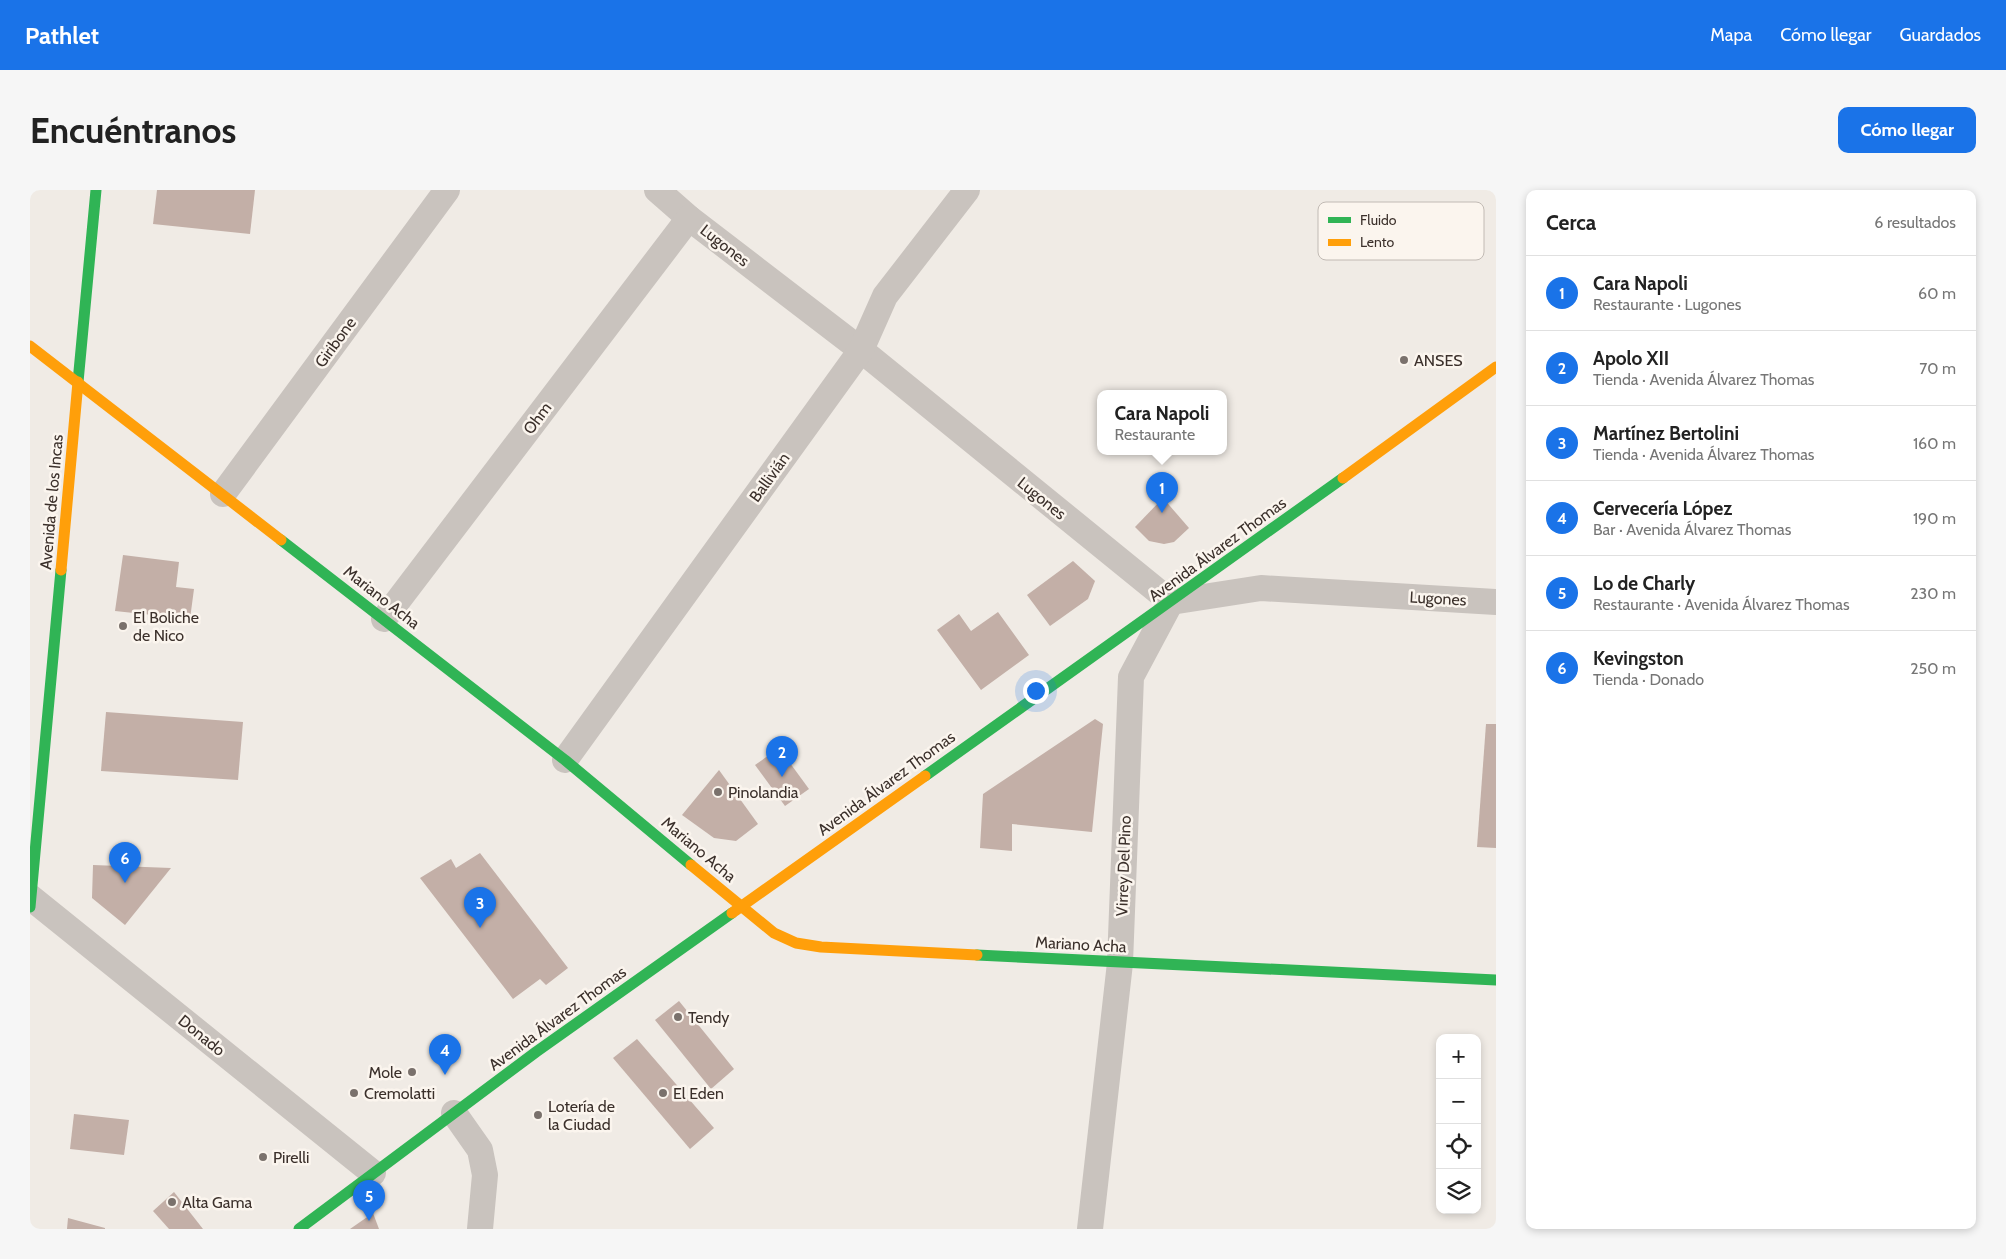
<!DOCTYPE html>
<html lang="es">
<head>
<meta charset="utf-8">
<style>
	:root { --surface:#fff; --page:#f6f6f6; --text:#222; --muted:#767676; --line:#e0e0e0; --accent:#1a73e8 }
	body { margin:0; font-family:Cabin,sans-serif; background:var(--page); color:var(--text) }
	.controls { position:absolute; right:15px; bottom:15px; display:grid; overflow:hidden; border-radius:10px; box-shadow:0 2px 8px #0003 }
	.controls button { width:45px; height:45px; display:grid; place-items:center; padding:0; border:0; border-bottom:1px solid var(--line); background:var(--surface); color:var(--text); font:25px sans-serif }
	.you { position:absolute; left:1005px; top:500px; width:18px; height:18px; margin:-12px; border:4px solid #fff; border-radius:50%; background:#1a73e8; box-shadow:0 0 0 8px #1a73e833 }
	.badge { display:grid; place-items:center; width:32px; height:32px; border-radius:50%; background:var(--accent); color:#fff; font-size:16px; font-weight:700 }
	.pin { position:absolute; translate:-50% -41px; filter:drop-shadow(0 1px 2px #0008) }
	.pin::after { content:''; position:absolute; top:26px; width:18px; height:15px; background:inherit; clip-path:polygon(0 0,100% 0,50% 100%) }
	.popup { position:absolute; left:1067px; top:200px; width:130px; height:65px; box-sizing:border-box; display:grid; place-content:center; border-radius:10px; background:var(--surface); filter:drop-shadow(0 1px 4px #0005); font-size:16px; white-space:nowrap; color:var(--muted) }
	.popup b { font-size:19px; color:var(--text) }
	.popup::after { content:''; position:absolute; left:50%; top:100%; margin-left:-10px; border:10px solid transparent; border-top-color:var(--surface) }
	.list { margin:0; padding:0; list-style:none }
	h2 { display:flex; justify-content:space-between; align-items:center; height:65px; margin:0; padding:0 20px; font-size:21px }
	h2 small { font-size:16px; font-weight:400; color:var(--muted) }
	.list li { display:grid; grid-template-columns:32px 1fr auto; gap:15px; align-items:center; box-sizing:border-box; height:75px; padding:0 20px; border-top:1px solid var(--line) }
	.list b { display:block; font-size:19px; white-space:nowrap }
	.list p { margin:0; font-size:16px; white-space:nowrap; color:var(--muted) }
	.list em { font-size:16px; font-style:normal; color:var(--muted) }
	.icon { flex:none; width:28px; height:28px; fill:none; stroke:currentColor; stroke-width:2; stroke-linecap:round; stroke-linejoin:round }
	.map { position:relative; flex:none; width:1466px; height:1039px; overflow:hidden; border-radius:10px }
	header { display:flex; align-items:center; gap:30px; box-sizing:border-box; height:70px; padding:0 25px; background:var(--accent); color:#fff }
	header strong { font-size:24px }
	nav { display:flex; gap:28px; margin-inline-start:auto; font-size:18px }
	.intro { display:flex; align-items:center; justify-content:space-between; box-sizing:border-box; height:120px; padding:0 30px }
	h1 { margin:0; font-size:35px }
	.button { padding:12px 22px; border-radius:10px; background:var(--accent); color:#fff; font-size:18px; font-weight:700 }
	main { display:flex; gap:30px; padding:0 30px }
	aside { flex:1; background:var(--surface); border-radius:10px; box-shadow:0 2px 8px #0003 }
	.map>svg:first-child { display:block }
</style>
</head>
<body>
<header>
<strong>Pathlet</strong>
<nav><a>Mapa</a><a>Cómo llegar</a><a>Guardados</a></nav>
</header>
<div class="intro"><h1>Encuéntranos</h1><a class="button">Cómo llegar</a></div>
<main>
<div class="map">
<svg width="1466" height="1039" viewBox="0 0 1466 1039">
	<rect width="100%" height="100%" fill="#f0ebe5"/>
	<g fill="#c3afa7">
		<path d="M127,0H225L220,44L123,34Z"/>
		<path d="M1133,308L1159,338L1144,352L1134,354L1119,351L1105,337Z"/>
		<path d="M93,365L149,372L146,397L164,399L160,429L85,421Z"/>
		<path d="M1043,371L1065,391L1058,409L1020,436L997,405Z"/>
		<path d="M968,422L999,465L951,500L907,440L929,424L941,441Z"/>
		<path d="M76,522L213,532L208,590L71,581Z"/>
		<path d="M1065,529L1073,534L1062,642L982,634V661L950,658L953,604Z"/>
		<path d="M1456,534H1466V658L1447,657Z"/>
		<path d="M749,558L779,599L755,616L725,575Z"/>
		<path d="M689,580L728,634L706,651L684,648L652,625Z"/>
		<path d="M450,663L538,778L516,795L510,789L483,809L390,688L421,669L426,678Z"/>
		<path d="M63,675L141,678L95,735L62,708Z"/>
		<path d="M649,811L704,879L681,899L625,830Z"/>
		<path d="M607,849L684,938L660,959L583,868Z"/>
		<path d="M44,924L99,930L94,965L40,959Z"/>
		<path d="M144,1002L173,1039H139L123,1021Z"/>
		<path d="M343,1023L349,1039H320Z"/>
		<path d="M38,1028L75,1038V1039H37Z"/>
	</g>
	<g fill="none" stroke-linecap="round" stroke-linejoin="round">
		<g stroke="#c9c3be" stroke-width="26">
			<path d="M627,0L659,28L831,160L1141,412L1231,398L1466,412"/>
			<path d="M193,304L417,0"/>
			<path d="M354,429L659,28"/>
			<path d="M535,570L831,160L855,106L937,0"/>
			<path d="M0,707L343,983"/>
			<path d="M424,923L450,960L455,985L450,1039"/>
			<path d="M1060,1039L1090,773L1101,487L1141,412"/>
		</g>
		<g stroke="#30b455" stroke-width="11">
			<path d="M48,192L66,0"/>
			<path d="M251,350L535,570L661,675"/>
			<path d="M895,586L1313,288"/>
			<path d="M0,717L31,380"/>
			<path d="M947,765L1466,790"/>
			<path d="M269,1039L506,862L702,723"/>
		</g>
		<g stroke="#ff9f0a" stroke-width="11">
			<path d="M0,156L251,350"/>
			<path d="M1313,288L1466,177"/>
			<path d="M31,380L48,192"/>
			<path d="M661,675L744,743L766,753L791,757L947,765"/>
			<path d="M702,723L895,586"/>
		</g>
	</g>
	<g fill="#7a716c" stroke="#fbf5ee" stroke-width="2">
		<circle cx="1374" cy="170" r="5"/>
		<circle cx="93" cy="436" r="5"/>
		<circle cx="688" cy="602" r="5"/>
		<circle cx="648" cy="827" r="5"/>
		<circle cx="382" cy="882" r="5"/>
		<circle cx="324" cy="903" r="5"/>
		<circle cx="633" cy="903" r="5"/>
		<circle cx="508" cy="925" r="5"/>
		<circle cx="233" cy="967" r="5"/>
		<circle cx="142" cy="1012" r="5"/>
	</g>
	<g text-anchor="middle" stroke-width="5" stroke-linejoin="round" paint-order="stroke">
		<g font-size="16" fill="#3b302b" stroke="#fbf5ee">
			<text transform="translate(695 55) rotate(38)" y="6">Lugones</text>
			<text transform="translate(305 152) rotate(-54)" y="6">Giribone</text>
			<text transform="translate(507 228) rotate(-53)" y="6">Ohm</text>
			<text transform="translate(739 287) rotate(-54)" y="6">Ballivián</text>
			<text transform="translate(1012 308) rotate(39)" y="6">Lugones</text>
			<text transform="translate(21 312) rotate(-85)" y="6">Avenida de los Incas</text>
			<text transform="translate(1187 359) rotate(-36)" y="6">Avenida Álvarez Thomas</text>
			<text transform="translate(352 407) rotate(38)" y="6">Mariano Acha</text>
			<text transform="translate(1408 408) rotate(3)" y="6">Lugones</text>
			<text transform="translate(856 593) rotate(-36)" y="6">Avenida Álvarez Thomas</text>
			<text transform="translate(669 659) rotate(40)" y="6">Mariano Acha</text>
			<text transform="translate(1093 676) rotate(-88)" y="6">Virrey Del Pino</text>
			<text transform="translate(1051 754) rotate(3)" y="6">Mariano Acha</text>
			<text transform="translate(527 828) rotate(-36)" y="6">Avenida Álvarez Thomas</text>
			<text transform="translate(172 845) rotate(39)" y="6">Donado</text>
		</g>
		<g font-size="16" fill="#3b302b" stroke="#fbf5ee" text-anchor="start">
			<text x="1384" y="176">ANSES</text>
			<text x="103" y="433">El Boliche<tspan x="103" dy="18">de Nico</tspan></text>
			<text x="698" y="608">Pinolandia</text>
			<text x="658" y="833">Tendy</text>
			<text x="372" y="888" text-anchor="end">Mole</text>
			<text x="334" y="909">Cremolatti</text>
			<text x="643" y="909">El Eden</text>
			<text x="518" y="922">Lotería de<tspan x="518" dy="18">la Ciudad</tspan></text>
			<text x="243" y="973">Pirelli</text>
			<text x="152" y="1018">Alta Gama</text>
		</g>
	</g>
	<rect x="1288" y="12" width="166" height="58" rx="8" fill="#fbf5ee" stroke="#c1bab4" stroke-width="1"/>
	<rect x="1298" y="27" width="23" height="6" fill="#30b455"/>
	<rect x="1298" y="49" width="23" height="7" fill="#ff9f0a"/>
	<g font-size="14" fill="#3b302b">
		<text x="1330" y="35">Fluido</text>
		<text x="1330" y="57">Lento</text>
	</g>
</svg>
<div class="controls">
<button>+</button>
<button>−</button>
<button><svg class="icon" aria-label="locate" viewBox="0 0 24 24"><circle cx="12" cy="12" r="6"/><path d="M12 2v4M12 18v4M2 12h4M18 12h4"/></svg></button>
<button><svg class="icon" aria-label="layers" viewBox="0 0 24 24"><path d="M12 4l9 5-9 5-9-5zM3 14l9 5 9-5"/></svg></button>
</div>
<div class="you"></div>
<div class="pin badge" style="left:1132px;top:323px">1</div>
<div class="popup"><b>Cara Napoli</b>Restaurante</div>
<div class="pin badge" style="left:752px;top:587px">2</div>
<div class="pin badge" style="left:450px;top:738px">3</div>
<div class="pin badge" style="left:415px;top:885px">4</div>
<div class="pin badge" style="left:339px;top:1031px">5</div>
<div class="pin badge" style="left:95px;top:693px">6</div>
</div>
<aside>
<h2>Cerca<small>6 resultados</small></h2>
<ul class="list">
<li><span class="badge">1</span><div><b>Cara Napoli</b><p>Restaurante · Lugones</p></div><em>60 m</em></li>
<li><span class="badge">2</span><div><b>Apolo XII</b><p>Tienda · Avenida Álvarez Thomas</p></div><em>70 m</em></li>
<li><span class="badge">3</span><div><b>Martínez Bertolini</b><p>Tienda · Avenida Álvarez Thomas</p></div><em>160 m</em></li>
<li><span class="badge">4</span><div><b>Cervecería López</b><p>Bar · Avenida Álvarez Thomas</p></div><em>190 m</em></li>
<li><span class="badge">5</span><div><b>Lo de Charly</b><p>Restaurante · Avenida Álvarez Thomas</p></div><em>230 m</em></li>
<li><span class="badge">6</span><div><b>Kevingston</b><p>Tienda · Donado</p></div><em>250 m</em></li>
</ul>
</aside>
</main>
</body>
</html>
